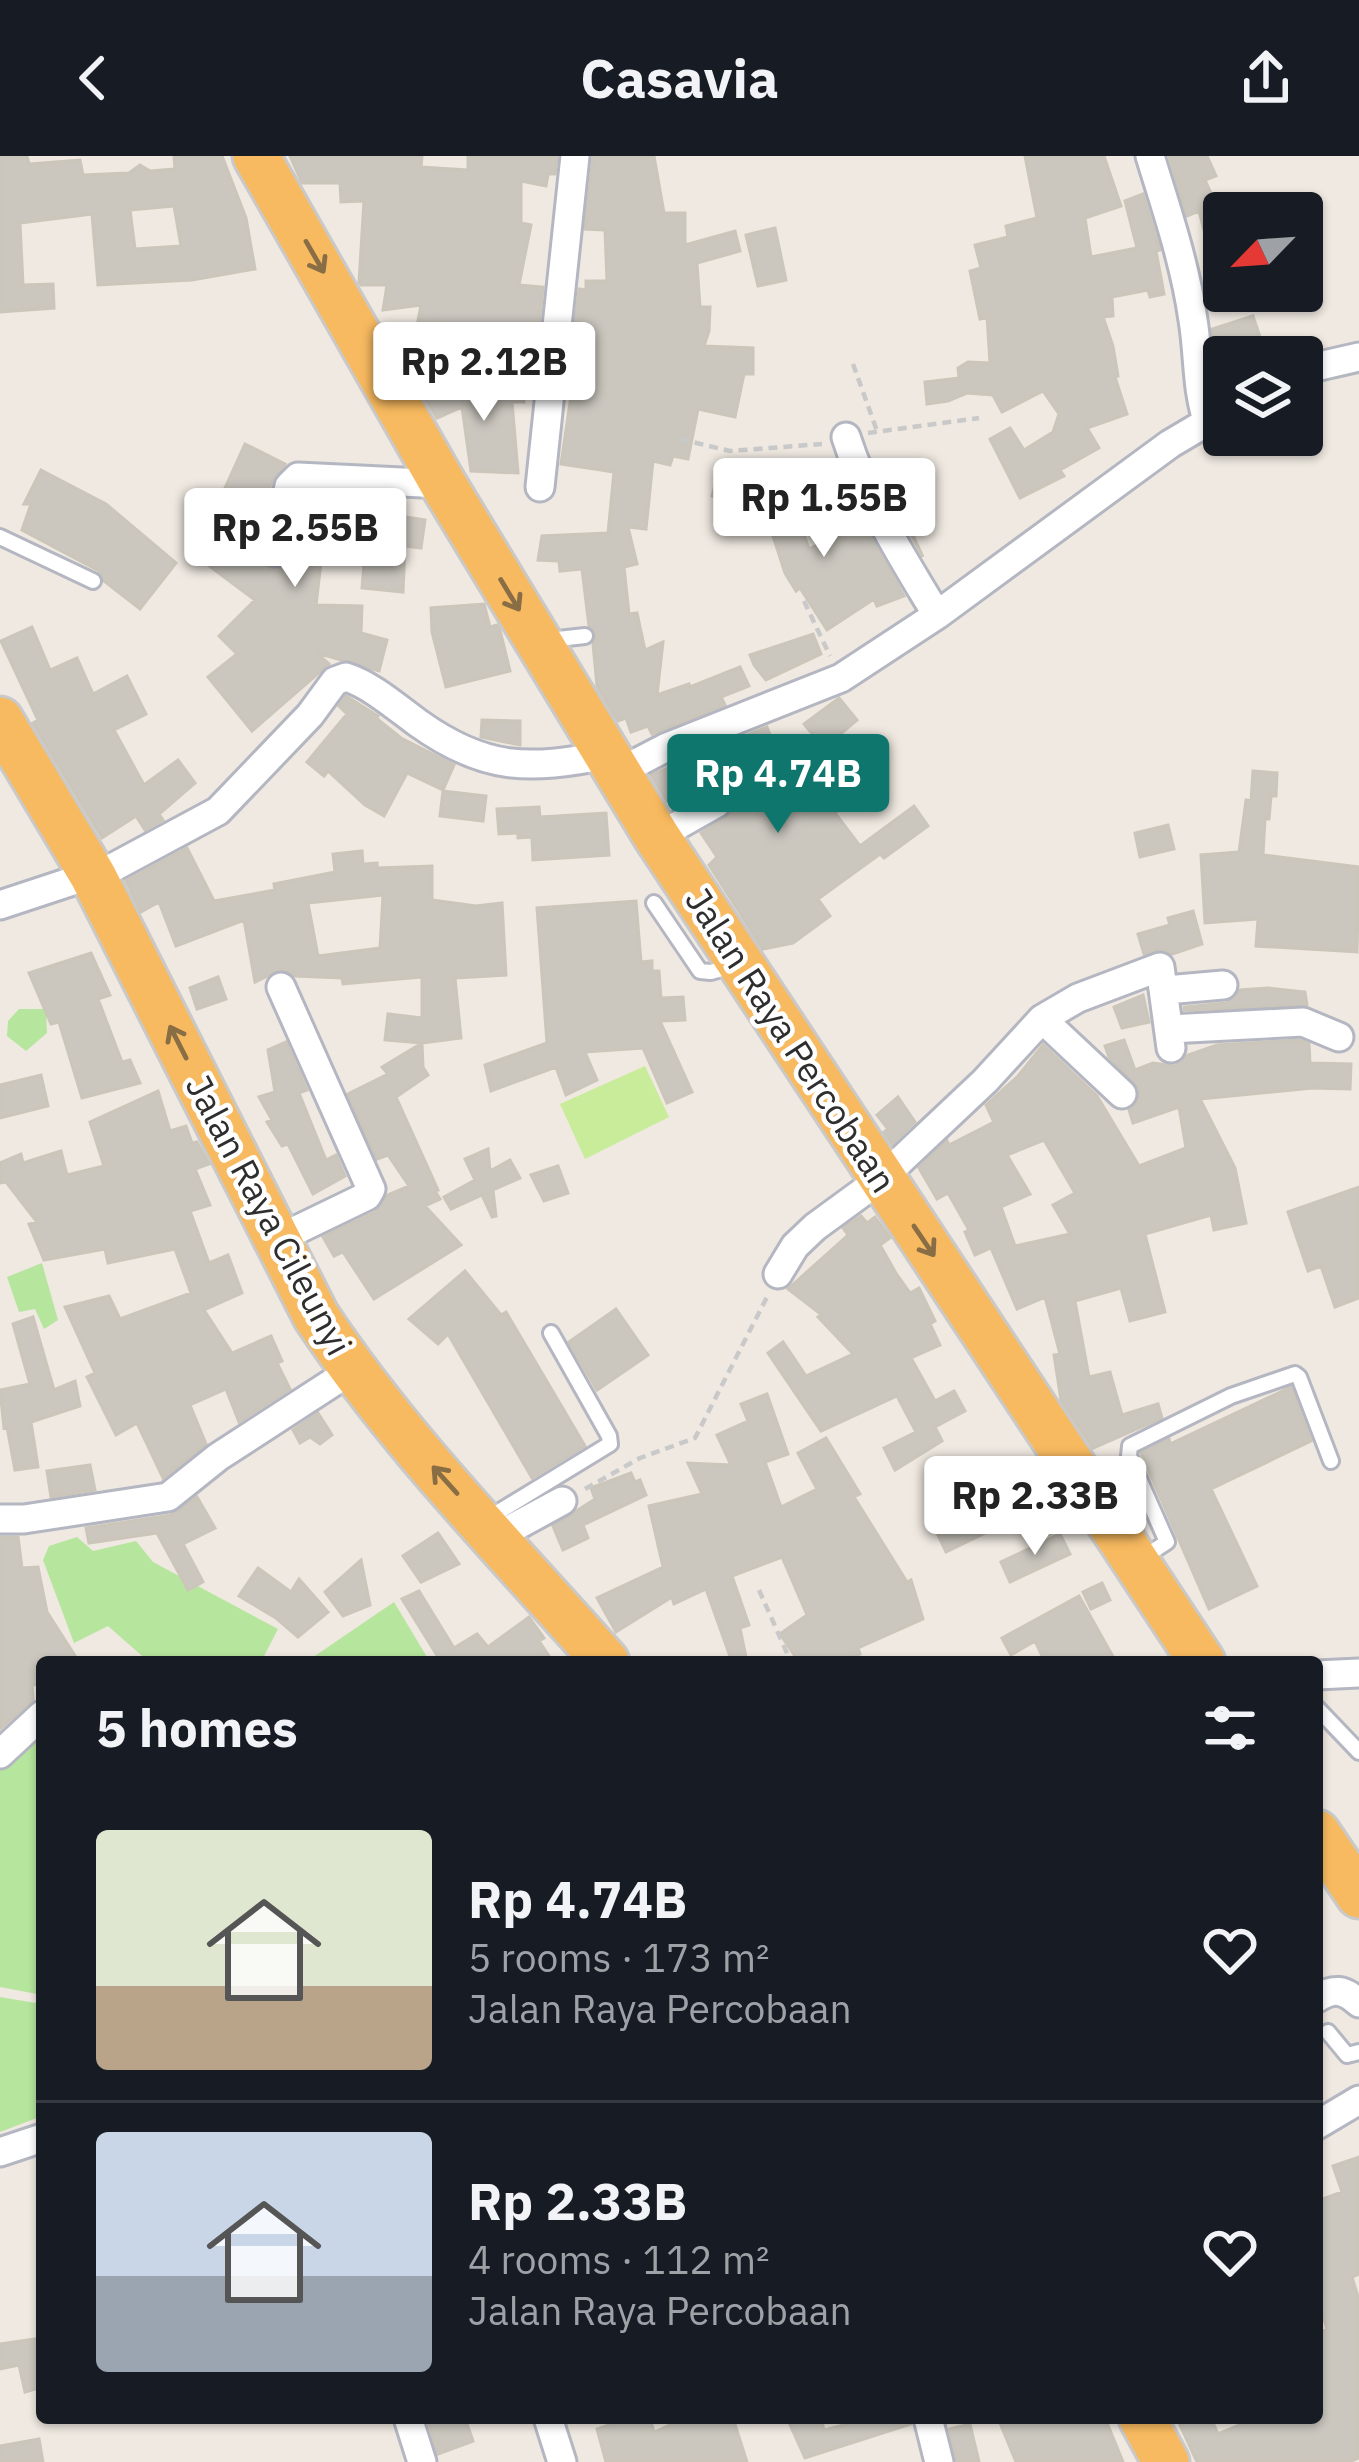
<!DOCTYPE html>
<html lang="en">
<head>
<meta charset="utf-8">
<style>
	body { margin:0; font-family:"IBM Plex Sans",sans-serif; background:#242831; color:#f1f3f6; height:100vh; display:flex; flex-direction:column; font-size:45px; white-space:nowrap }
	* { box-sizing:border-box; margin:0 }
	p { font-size:39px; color:#9ea1a6 }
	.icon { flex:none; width:66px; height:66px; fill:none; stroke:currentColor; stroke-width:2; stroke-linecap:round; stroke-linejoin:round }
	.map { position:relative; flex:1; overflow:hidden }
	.side { position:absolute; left:36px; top:1500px; width:1287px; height:768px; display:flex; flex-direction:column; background:#171b24; border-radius:12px; box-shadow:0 3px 9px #0004 }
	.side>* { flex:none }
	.needle { width:78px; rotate:245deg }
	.fabs { position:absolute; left:1203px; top:36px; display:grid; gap:24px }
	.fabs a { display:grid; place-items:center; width:120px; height:120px; border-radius:12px; background:#171b24; box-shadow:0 3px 9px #0004; font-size:60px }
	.price { position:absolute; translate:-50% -102px; padding:0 27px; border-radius:12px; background:#fff; color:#222; font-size:39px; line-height:78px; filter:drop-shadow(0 3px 6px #0008) }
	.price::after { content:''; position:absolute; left:50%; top:72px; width:36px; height:27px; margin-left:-18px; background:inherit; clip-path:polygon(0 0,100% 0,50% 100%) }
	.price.active { background:#0f766e; color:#fff }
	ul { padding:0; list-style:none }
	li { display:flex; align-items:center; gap:36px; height:300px; padding:0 60px }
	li+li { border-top:3px solid #363941 }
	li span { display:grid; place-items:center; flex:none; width:336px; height:240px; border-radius:12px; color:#555 }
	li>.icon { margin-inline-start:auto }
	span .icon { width:144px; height:144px; fill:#fffc; stroke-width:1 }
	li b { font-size:51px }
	h2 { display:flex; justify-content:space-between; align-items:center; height:144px; padding:0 60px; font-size:51px }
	header { display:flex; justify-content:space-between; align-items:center; height:156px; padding:0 60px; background:#171b24; font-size:54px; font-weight:700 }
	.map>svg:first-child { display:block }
</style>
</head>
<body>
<header><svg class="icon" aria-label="back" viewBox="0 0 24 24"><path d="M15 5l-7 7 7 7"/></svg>Casavia<svg class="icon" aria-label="share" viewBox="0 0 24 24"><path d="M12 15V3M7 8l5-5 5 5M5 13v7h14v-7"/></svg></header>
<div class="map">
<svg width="1359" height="2306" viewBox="0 0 1359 2306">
	<rect width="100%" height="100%" fill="#efe9e1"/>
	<path fill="#b6e59e" d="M 19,853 L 46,853 L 47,877 L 26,895 L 7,880 L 8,865 Z
		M 42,1107 L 58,1164 L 44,1173 L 35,1153 L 19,1156 L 7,1121 Z
		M 77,1381 L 93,1395 L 136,1385 L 153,1406 L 278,1473 L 261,1506 L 149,1506 L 108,1470 L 74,1487 L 43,1404 L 49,1390 Z
		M 394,1446 L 430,1506 L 306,1506 Z
		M 42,1565 L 42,1839 L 0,1831 L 0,1602 Z
		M 0,1841 L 36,1847 L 42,1875 L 42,1960 L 0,1976 Z"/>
	<path fill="#c9ec9a" d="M 645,910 L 669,961 L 585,1003 L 560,948 Z"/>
	<path fill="#cbc7bf" stroke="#cbc5ba" stroke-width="3" fill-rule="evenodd" d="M 0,0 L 27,0 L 29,8 L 80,4 L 83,19 L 129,17 L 140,9 L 150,15 L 175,13 L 174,0 L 222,0 L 246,62 L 255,113 L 192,124 L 98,129 L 92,58 L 20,67 L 23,129 L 53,128 L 54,152 L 0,156 ZM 174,50 L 181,90 L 135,93 L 130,54 Z
		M 290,0 L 422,0 L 421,11 L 468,14 L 468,0 L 557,0 L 555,18 L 548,18 L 546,30 L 521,25 L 521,67 L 531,69 L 519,129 L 543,131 L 536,197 L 515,196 L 517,180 L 479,182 L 479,176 L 437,165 L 432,193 L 413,190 L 421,149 L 383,154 L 387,129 L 361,129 L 359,126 L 364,45 L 341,46 L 340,27 L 302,27 Z
		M 593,0 L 654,0 L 664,57 L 685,57 L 685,89 L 735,75 L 740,95 L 697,107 L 700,151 L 710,151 L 709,175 L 704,190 L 753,192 L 753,218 L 744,218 L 735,261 L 698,253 L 688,303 L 673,300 L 670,309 L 653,305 L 646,373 L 628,371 L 637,408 L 624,411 L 629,458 L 637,457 L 645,494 L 663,486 L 657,539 L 689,528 L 690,531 L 740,511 L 749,530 L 721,541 L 725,549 L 652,578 L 648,570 L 631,576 L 626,562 L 618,565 L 597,530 L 593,488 L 596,478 L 589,470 L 582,413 L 560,415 L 559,405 L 538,404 L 542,380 L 608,377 L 614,316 L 561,308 L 576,206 L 571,205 L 579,133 L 586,134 L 586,125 L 607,125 L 605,74 L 585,73 Z
		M 1025,0 L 1104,0 L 1121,50 L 1085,62 L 1091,101 L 1137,92 L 1125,45 L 1143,38 L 1160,94 L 1156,95 L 1164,138 L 1150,141 L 1148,134 L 1112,141 L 1113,160 L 1103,161 L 1113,190 L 1118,220 L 1115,221 L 1127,258 L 1087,272 L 1099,292 L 1060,314 L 1064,320 L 1020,342 L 990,283 L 1010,272 L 1024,294 L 1053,276 L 1059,258 L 1043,235 L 1002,256 L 993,239 L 967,237 L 948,245 L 927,248 L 925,226 L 959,222 L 958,212 L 968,206 L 990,207 L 987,161 L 980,163 L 970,115 L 981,112 L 975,89 L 1008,81 L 1006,70 L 1037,62 Z
		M 1169,0 L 1207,0 L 1216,20 L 1205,24 L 1219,55 L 1224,54 L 1224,85 L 1208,89 L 1199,55 L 1187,60 Z
		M 775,72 L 786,124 L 758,130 L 746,79 Z
		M 1253,160 L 1263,190 L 1216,207 L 1212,173 Z
		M 451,230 L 523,233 L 524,246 L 512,246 L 518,317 L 471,315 L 462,251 L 437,262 L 425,242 Z
		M 245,288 L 285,308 L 272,325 L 259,366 L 263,367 L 258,400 L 270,413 L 289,407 L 299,371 L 327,375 L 327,360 L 356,360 L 356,343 L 387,344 L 387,358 L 425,364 L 421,392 L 405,390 L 403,436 L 362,432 L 365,397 L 322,398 L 316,449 L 362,450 L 361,477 L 387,484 L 379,515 L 317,497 L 329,508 L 252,575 L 208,521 L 237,498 L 219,480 L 255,444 L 192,397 L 223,343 L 221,341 Z
		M 41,314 L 106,348 L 176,407 L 140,453 L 104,425 L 99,415 L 22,374 L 31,348 L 24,348 Z
		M 886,319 L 908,360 L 905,362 L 923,401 L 881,322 Z
		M 715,329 L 794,343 L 790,362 L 797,359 L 809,393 L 862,366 L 904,440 L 877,450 L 874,443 L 827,474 L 800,432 L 796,435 L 785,417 L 773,380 L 775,368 L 784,365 L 712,340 Z
		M 484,448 L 490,471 L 497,469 L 500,474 L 510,515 L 446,531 L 432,476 L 431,452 Z
		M 32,471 L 50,514 L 77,502 L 93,538 L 127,520 L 146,558 L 114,574 L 144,629 L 178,604 L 195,627 L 159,658 L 163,664 L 145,674 L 136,660 L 102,682 L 33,567 L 38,564 L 1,485 Z
		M 813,478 L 821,498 L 766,524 L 754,509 L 750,499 Z
		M 346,540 L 378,560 L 376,562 L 401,582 L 454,609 L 443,634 L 407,617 L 384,660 L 365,649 L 328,615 L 324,620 L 307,606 L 347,558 L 339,550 Z
		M 839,542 L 857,564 L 824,592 L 804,568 Z
		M 482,564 L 520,565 L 520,589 L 481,581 Z
		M 767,571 L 772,584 L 769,585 L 786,621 L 814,607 L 846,648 L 835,657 L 860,690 L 914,650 L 928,670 L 884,702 L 880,698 L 818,743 L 830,760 L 793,787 L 763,793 L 709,709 L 717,701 L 701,677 L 732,657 L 732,637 L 716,629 L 680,647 L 676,640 L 667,645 L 651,619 Z
		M 1253,615 L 1277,617 L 1276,640 L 1271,640 L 1269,663 L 1265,663 L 1263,699 L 1359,711 L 1357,796 L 1256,790 L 1258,763 L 1205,767 L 1201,699 L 1239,696 L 1246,644 L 1251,645 Z
		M 443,635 L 486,640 L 483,665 L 440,660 Z
		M 539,651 L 540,661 L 606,657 L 609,699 L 533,704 L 532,681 L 518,682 L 518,677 L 499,678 L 497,653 Z
		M 1168,669 L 1174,693 L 1140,701 L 1135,677 Z
		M 187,692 L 214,745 L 275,734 L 274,728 L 335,716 L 333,698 L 362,695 L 363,708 L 377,707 L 377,712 L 432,710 L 432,744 L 476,750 L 502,747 L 506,819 L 455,822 L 461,882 L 422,887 L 423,911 L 428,919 L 396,941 L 438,1034 L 435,1035 L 440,1043 L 425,1050 L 461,1089 L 374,1143 L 343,1096 L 334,1100 L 323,1081 L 375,1056 L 388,1039 L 409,1030 L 388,999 L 377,1003 L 348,938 L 388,918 L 382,911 L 422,887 L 385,884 L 388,858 L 422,862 L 422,821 L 343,828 L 342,822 L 295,820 L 282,813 L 255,826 L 244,764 L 176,790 L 159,746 L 141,756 L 126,725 ZM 383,739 L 380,792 L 318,800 L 308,747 Z
		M 636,745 L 641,806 L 652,805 L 652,815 L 659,815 L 661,842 L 683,841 L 685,864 L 660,865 L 692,936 L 667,947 L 643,892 L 585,896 L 597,924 L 566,939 L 556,911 L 491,935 L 485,909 L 547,887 L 537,752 Z
		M 1193,755 L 1202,788 L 1172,798 L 1163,793 L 1144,798 L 1138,778 L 1170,769 L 1168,762 Z
		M 91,797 L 110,839 L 98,843 L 122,906 L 130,904 L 140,927 L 82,942 L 59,866 L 51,868 L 29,817 Z
		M 218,821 L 226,843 L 197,853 L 190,832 Z
		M 1268,832 L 1305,836 L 1307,849 L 1184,854 L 1184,851 L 1226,847 L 1240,834 Z
		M 1143,839 L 1149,866 L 1122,872 L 1114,851 Z
		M 1124,884 L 1135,914 L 1153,907 L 1175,910 L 1188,899 L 1217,889 L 1300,884 L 1309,888 L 1310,907 L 1351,908 L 1350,933 L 1312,932 L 1200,943 L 1235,1012 L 1246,1067 L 1214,1074 L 1211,1059 L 1145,1078 L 1165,1156 L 1130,1165 L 1121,1132 L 1075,1145 L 1089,1221 L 1110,1216 L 1122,1259 L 1158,1248 L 1162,1262 L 1093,1292 L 1061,1244 L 1054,1199 L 1060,1198 L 1045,1141 L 1017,1153 L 991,1092 L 975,1099 L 965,1076 L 969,1074 L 948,1037 L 937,1043 L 919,1012 L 947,985 L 949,989 L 994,966 L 986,949 L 1018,920 L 1043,889 L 1097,940 L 1139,1010 L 1186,992 L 1179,951 L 1133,967 L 1129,954 L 1139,943 L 1139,932 L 1109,901 L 1105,890 ZM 1044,984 L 1075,1037 L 1053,1049 L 1070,1078 L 1015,1090 L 1001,1051 L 1030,1038 L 1007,999 Z
		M 286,886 L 307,934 L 299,937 L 326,1004 L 336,999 L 345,1020 L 313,1038 L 288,988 L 282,990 L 267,966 L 272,964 L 259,941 L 275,936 L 268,894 Z
		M 41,919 L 48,950 L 0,962 L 0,929 Z
		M 158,935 L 170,975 L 186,970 L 192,987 L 197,986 L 209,1008 L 195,1013 L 210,1049 L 190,1055 L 209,1107 L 228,1099 L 242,1137 L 204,1154 L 232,1197 L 271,1180 L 282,1205 L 277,1207 L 290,1233 L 239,1266 L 226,1233 L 190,1249 L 206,1288 L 163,1322 L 137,1267 L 116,1279 L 87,1221 L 95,1217 L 65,1151 L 109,1140 L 120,1163 L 191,1137 L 175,1093 L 108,1107 L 105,1093 L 44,1104 L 29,1068 L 37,1066 L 6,1026 L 0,1027 L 0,1007 L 21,998 L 23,1007 L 61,995 L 67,1019 L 104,1010 L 90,966 Z
		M 898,941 L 915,966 L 892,988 L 884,976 L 888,973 L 877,959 Z
		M 488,993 L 490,1015 L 510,1004 L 520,1022 L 493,1034 L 496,1060 L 492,1061 L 482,1039 L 451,1053 L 444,1041 L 475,1024 L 465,1003 Z
		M 558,1010 L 568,1037 L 544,1045 L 531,1019 Z
		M 1359,1031 L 1359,1142 L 1335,1151 L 1321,1110 L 1308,1115 L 1288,1056 Z
		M 861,1060 L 867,1067 L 875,1061 L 890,1082 L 880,1089 L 897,1119 L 910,1137 L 919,1132 L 935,1165 L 930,1168 L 940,1189 L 911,1202 L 935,1245 L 954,1235 L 965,1255 L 935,1271 L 942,1285 L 895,1314 L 884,1292 L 916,1276 L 897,1240 L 821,1275 L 768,1197 L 783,1186 L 806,1220 L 853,1198 L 818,1161 L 822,1159 L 788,1133 L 848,1079 L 843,1072 Z
		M 465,1115 L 501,1159 L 506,1156 L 585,1290 L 532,1322 L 448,1178 L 438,1188 L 409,1163 Z
		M 616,1153 L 648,1199 L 597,1234 L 569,1186 Z
		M 33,1161 L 54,1234 L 75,1225 L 80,1250 L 31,1266 L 38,1311 L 15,1314 L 7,1271 L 4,1272 L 0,1234 L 30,1228 L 13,1168 Z
		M 1291,1231 L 1311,1285 L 1211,1333 L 1257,1430 L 1209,1453 L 1141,1297 L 1169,1283 L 1170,1288 Z
		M 767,1238 L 788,1298 L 765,1306 L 781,1351 L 817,1333 L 798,1297 L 826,1282 L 860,1338 L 854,1341 L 907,1426 L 911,1424 L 923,1463 L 858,1492 L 860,1498 L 838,1506 L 799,1506 L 780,1478 L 807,1459 L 782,1401 L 732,1420 L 749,1469 L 740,1472 L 747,1506 L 732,1506 L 706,1433 L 674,1448 L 672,1441 L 616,1476 L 597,1442 L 663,1411 L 649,1350 L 702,1338 L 688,1307 L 731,1309 L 717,1279 L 748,1265 L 741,1248 Z
		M 318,1257 L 332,1279 L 320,1288 L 310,1281 L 300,1287 L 293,1274 Z
		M 90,1309 L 95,1334 L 51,1341 L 47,1315 Z
		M 631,1317 L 635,1326 L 640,1324 L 646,1339 L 583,1369 L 588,1382 L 563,1394 L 553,1370 L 595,1343 L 591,1332 Z
		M 197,1341 L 215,1372 L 183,1388 L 203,1426 L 188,1434 L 157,1377 L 89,1387 L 86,1372 L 171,1359 Z
		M 978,1357 L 987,1376 L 946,1396 L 937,1377 Z
		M 438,1377 L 459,1408 L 421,1426 L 403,1400 Z
		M 1060,1378 L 1070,1398 L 1010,1426 L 1001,1406 Z
		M 0,1381 L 18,1381 L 22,1412 L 38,1411 L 47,1456 L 79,1506 L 42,1506 L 42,1528 L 32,1529 L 33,1544 L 0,1573 Z
		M 361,1404 L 370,1449 L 343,1460 L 325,1436 Z
		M 258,1412 L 291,1436 L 299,1423 L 328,1456 L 298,1481 L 276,1462 L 239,1440 Z
		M 1102,1427 L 1110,1444 L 1091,1453 L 1083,1436 Z
		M 419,1435 L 454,1492 L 477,1478 L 488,1491 L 529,1461 L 544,1482 L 539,1485 L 553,1506 L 430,1506 L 438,1501 L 402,1443 Z
		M 1079,1440 L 1116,1506 L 1045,1506 L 1035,1485 L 1011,1499 L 1002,1482 Z
		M 1359,2001 L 1359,2118 L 1352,2121 L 1359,2144 L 1359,2302 L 1349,2306 L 1197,2306 L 1180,2269 L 1195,2262 L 1211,2262 L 1218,2278 L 1256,2262 L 1317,2262 L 1317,2177 L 1327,2173 L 1317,2140 L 1317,2045 L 1342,2036 L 1333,2010 Z
		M 42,2182 L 42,2231 L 25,2236 L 19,2209 L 0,2213 L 0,2188 Z
		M 427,2262 L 465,2262 L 473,2285 L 438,2298 Z
		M 630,2262 L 650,2262 L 654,2276 L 686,2262 L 733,2262 L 747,2306 L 606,2306 L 597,2273 Z
		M 787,2262 L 821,2262 L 824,2274 L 872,2262 L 910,2262 L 911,2268 L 805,2302 Z
		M 998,2262 L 1105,2262 L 1123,2306 L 1016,2306 Z
		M 970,2268 L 979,2306 L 957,2306 L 949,2273 Z
		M 39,2283 L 43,2306 L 0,2306 L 0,2290 Z"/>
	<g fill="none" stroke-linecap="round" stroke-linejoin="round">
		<g stroke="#b4b7c1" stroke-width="20">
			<path id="service" d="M 0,381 L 93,425
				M 549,484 L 585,480
				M 654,747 L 700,815 L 711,816 L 732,810
				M 487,1363 L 610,1288 L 609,1280 L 551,1177
				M 1141,1403 L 1167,1386 L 1129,1300 L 1130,1290 L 1231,1240 L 1295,1218 L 1299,1221 L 1331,1305
				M 1317,1552 L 1359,1596
				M 1328,1876 L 1347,1899 L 1359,1896"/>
		</g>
		<g stroke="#b4b7c1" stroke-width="33">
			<path id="minor" d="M 1150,0 C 1167,55 1185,108 1193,164 C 1199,200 1196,232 1208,267
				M 378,209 L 553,216
				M 1302,214 L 1359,201
				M 540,331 L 575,0
				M 275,396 L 289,330 L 298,321 L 443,328
				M 937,459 L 1170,288 L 1224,256
				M 617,617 L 667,591 L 841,522 L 937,459 C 902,401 867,346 846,281
				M 657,681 L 717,647
				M 0,749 L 112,712 L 218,655 L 310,559 L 335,525 L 346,521 C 371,529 396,551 418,567 C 485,615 529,614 606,599
				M 1166,834 L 1223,829
				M 1042,863 L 1122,938
				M 1170,873 L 1303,866 L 1339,881
				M 278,1083 L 367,1040 L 371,1033 L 281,831
				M 778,1118 L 795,1090 L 815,1071 L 882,1022 L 985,925 L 1042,863 L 1078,842 L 1160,811 L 1171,892
				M 0,1363 L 24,1363 L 168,1341 L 218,1301 L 352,1214
				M 496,1381 L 562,1345
				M 1317,1519 L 1359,1517
				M 0,1598 L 42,1559
				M 1317,1842 C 1334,1832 1344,1833 1359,1847
				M 1317,1969 L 1359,1944
				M 0,1996 L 42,1982
				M 408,2262 L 422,2306
				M 548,2262 L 562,2306
				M 928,2262 L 939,2306"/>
		</g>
		<g stroke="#c9c9c9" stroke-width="51">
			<path id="trunk" d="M 256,0 L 443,328 L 657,681 L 1202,1506
				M 0,564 L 93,720 L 316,1160 C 399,1285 507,1394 606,1506
				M 1317,1677 L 1359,1739
				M 1142,2262 L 1166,2306"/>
		</g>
		<path stroke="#c9c9c9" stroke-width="4.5" stroke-dasharray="9 6" stroke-linecap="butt" d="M 853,208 L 877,275
			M 868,277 L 979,262
			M 680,283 L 730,295 L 822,288
			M 804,445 L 830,500
			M 585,1333 L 640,1302 L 695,1282 L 768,1139
			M 759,1434 L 791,1506"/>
		<use href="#service" stroke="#fff" stroke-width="14"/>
		<use href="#minor" stroke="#fff" stroke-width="27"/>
		<use href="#trunk" stroke="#f8ba60" stroke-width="45"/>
	</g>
	<defs><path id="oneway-shaft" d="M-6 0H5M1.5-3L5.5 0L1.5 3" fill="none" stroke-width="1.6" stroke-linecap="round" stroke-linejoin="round" transform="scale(3)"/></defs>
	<g stroke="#896d44">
		<use href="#oneway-shaft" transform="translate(315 101) rotate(60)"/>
		<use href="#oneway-shaft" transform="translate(510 439) rotate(59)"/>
		<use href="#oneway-shaft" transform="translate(178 886) rotate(-117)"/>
		<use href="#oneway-shaft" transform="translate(924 1085) rotate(56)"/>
		<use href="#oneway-shaft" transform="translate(445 1324) rotate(-132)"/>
	</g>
	<g text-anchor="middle" stroke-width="9" stroke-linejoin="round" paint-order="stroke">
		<g font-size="36" fill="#2e2e2e" stroke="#fff">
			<text transform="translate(791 884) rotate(57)" y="13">Jalan Raya Percobaan</text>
			<text transform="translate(269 1059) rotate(62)" y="13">Jalan Raya Cileunyi</text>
		</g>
	</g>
</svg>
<div class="fabs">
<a><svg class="needle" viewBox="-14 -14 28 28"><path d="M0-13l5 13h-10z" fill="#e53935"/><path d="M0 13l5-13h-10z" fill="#9ea1a6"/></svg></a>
<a><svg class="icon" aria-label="layers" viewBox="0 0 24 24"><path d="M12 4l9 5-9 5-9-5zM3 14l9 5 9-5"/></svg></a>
</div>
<b class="price" style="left:484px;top:268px">Rp 2.12B</b>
<b class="price" style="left:824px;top:404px">Rp 1.55B</b>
<b class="price" style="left:295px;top:434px">Rp 2.55B</b>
<b class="price active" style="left:778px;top:680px">Rp 4.74B</b>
<b class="price" style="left:1035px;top:1402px">Rp 2.33B</b>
<section class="side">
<h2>5 homes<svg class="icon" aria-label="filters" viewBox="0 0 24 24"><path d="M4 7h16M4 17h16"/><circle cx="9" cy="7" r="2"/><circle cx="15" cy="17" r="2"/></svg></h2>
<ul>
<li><span style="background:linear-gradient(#dfe7d0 65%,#b9a48a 0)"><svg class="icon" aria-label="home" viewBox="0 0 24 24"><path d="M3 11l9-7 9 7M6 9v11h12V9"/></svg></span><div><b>Rp 4.74B</b><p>5 rooms · 173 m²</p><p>Jalan Raya Percobaan</p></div><svg class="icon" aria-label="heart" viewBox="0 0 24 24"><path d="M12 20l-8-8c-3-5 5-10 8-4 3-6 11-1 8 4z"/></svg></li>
<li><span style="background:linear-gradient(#c9d6e8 60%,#9aa5b1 0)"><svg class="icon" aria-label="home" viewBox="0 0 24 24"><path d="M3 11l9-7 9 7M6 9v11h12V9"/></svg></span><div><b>Rp 2.33B</b><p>4 rooms · 112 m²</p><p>Jalan Raya Percobaan</p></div><svg class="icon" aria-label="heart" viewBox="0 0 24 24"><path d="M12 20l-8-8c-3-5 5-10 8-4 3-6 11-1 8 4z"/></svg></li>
</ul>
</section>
</div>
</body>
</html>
